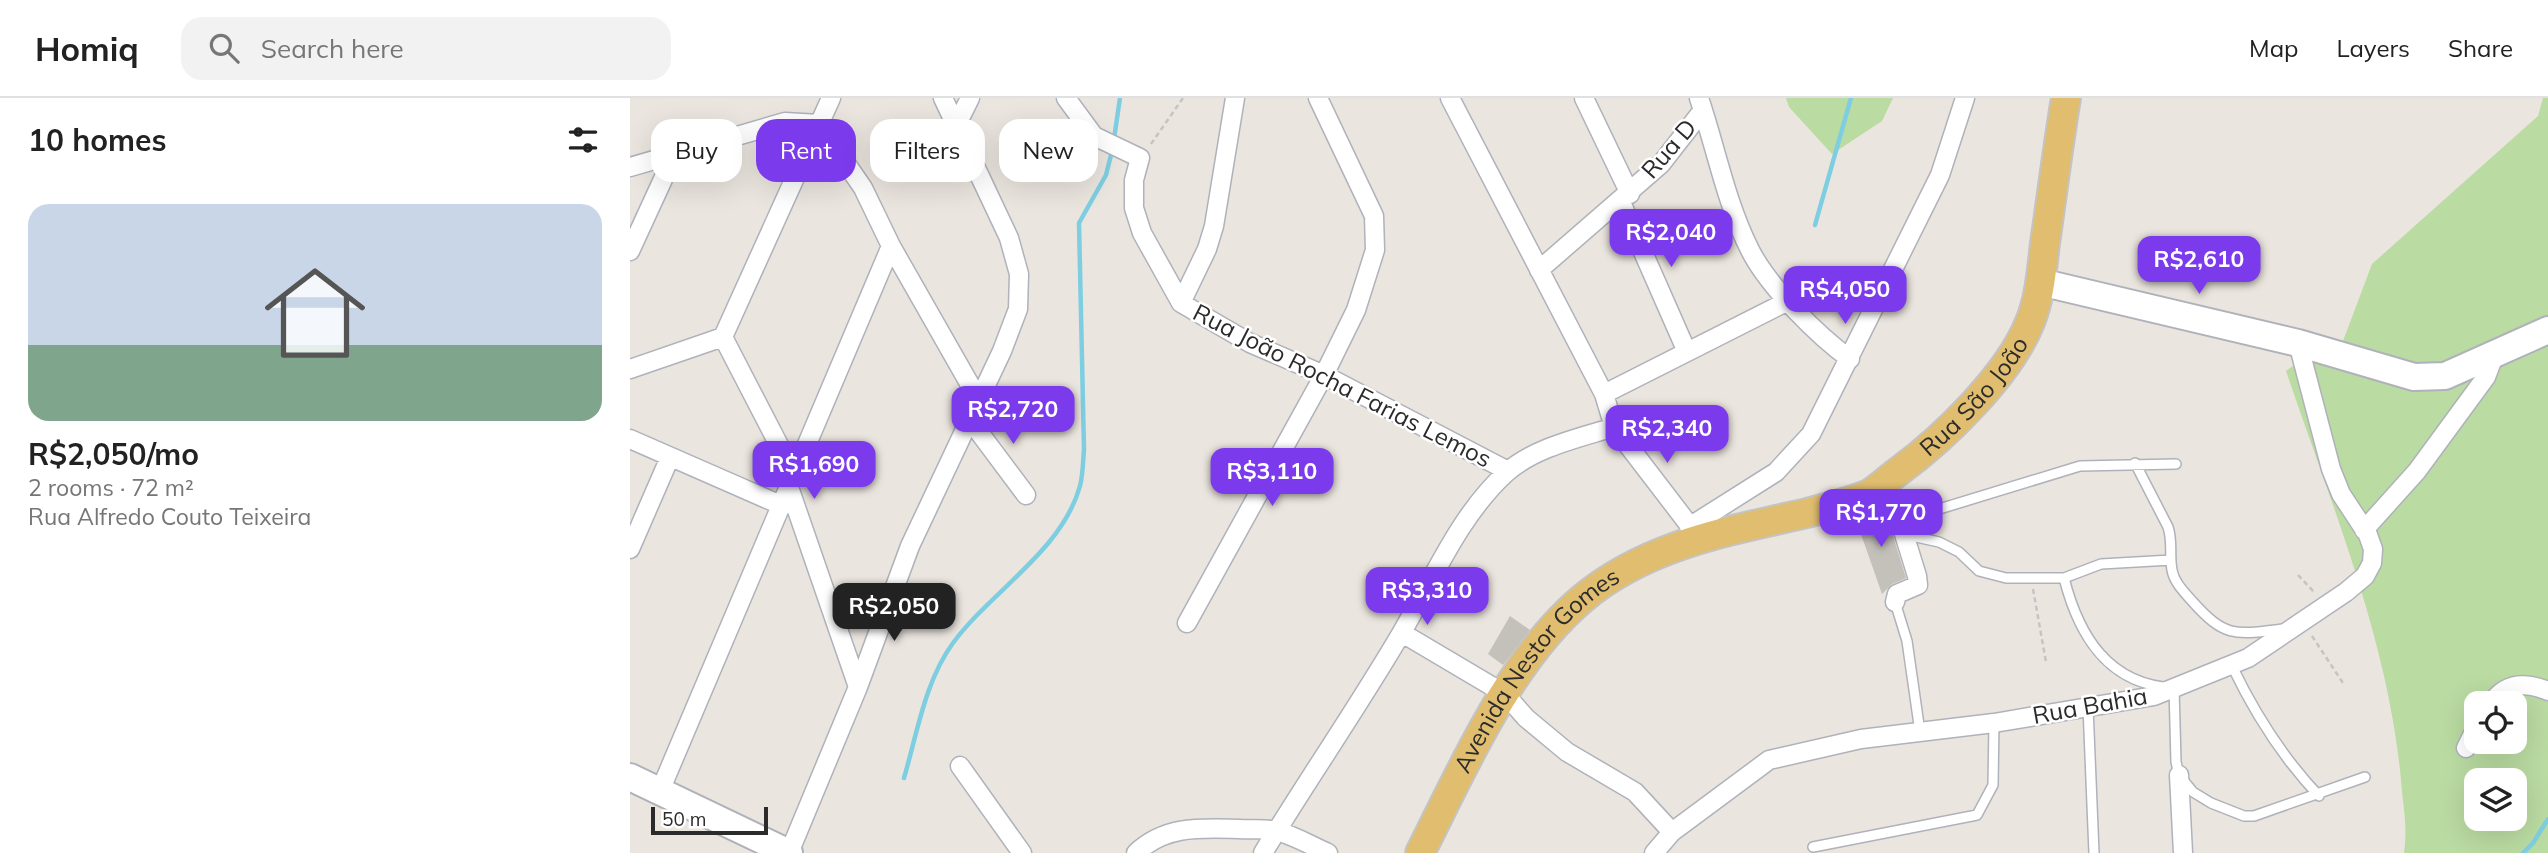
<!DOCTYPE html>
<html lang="en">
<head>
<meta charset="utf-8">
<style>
	body { margin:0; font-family:Mulish,sans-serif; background:#f2f2f2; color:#222; height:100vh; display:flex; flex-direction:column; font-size:26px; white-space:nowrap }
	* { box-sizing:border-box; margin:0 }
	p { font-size:23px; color:#767676 }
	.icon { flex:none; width:38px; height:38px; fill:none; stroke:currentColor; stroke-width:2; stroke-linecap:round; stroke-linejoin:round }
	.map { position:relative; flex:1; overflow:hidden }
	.panel { display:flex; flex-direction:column; background:#fff; width:630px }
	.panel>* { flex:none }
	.hud { position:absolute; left:21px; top:21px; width:665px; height:63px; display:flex; gap:14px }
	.buttons { position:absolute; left:1834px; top:593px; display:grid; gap:14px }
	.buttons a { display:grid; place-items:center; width:63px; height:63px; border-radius:14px; background:#fff; box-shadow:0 7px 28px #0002; font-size:35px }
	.scale { position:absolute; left:21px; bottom:18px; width:117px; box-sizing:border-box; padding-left:7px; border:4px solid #2b2b2b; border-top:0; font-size:19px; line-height:24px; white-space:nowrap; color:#2b2b2b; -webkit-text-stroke:5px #fff; paint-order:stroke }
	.price { position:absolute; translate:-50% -60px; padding:0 16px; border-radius:14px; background:#7c3aed; color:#fff; font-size:23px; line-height:46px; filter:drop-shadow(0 2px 4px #0008) }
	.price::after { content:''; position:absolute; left:50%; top:42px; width:21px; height:16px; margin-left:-10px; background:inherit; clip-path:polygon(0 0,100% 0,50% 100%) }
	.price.current { background:#222; color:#fff }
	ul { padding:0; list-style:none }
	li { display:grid; align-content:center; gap:14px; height:371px; padding:0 28px }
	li+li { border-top:2px solid #e0e0e0 }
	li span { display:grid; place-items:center; height:217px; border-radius:21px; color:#555 }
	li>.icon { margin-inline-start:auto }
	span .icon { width:126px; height:126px; fill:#fffc; stroke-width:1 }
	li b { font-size:30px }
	h2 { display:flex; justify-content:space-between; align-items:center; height:84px; padding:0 28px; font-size:30px }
	.pill { padding:0 24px; border-radius:21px; background:#fff; box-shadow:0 7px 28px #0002; font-size:24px; line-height:63px }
	.pill.current { background:#7c3aed; color:#fff }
	header { display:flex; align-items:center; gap:42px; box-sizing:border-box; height:98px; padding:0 35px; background:#fff; border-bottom:2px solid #e0e0e0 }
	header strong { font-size:33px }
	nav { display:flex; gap:38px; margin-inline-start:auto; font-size:24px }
	.search { width:490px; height:63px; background:#f2f2f2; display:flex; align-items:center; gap:18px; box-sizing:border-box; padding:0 24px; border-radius:21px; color:#767676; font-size:26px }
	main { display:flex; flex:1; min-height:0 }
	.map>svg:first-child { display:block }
</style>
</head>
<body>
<header>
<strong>Homiq</strong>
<div class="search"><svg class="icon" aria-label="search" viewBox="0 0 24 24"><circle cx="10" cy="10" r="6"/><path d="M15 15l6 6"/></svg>Search here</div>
<nav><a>Map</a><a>Layers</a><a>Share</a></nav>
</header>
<main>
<section class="panel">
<h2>10 homes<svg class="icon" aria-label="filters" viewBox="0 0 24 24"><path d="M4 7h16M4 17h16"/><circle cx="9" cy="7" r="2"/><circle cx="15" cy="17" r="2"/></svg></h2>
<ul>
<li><span style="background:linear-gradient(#c9d6e8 65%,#7fa58c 0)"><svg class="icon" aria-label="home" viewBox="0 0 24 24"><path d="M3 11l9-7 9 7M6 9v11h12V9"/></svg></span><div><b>R$2,050/mo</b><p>2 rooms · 72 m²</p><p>Rua Alfredo Couto Teixeira</p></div></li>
</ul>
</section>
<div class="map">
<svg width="1918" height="755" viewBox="0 0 1918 755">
	<rect width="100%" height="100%" fill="#ebe5df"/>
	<path fill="#badba2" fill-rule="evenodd" d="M 1156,0 L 1263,0 L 1252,23 L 1202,56 L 1159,9 Z
		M 1913,0 L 1918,0 L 1918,755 L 1774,755 C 1778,725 1773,711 1771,682 C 1758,541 1701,406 1656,273 L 1683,253 L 1707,259 L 1742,166 L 1908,18 ZM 1846,606 L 1885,606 L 1885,644 L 1846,644 ZM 1846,682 L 1885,682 L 1885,721 L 1846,721 Z"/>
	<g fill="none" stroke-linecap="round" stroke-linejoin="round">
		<path stroke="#7ecee1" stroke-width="4.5" d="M 484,41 L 490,0
			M 1185,127 L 1221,0
			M 274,680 C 287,636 295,583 323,545 C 361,493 432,453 450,388 C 453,377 453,363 454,351 L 449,125 L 476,77 L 482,53
			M 1893,755 L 1903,745 L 1918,721"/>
	</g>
	<path fill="#c4c0ba" d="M 1247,412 L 1260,428 L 1276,480 L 1262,486 L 1252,496 L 1225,419 Z
		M 880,518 L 900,532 L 873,567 L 858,556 Z"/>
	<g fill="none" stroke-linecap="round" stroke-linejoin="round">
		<g stroke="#afb2ba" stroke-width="12">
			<path id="lane" d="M 1505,365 L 1538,429 C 1543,444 1539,457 1542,472 C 1544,484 1554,494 1562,503 C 1595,540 1605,537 1653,531
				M 1270,423 L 1450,368 L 1546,366
				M 1277,437 L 1309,444 L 1329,454 L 1349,473 L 1376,480 L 1434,480 L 1471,466 L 1541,462
				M 1434,480 C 1449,539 1479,587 1544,590 L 1546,664 L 1549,677 L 1563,694 L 1581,705 L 1614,718 L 1624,718 L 1735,679
				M 1265,504 L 1277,543 L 1290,634
				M 1602,568 C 1625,616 1652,659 1689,698
				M 1458,609 L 1464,755
				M 1183,749 L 1347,717 L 1363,687 L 1364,625"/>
		</g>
		<g stroke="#afb2ba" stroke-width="21">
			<path id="street" d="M 436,0 L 464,38 L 510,60 L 504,82 L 504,110 L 512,135 L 551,205 L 620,245 L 694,277 L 878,373
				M 820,0 L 974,296 L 984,329 L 1066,436
				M 954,0 L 1000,96
				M 1069,0 C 1086,50 1096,105 1120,152 C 1138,188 1188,238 1220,261
				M 327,26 L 340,0
				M 0,69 L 155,24 L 189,26 L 233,90 L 261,148 L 347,299
				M 991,104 L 1057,254
				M 0,153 L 46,53
				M 909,172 L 1031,66 L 1073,12
				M 551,205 L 577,151 L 584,128 L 605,0
				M 93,239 L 153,355 L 160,392 L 228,589
				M 93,239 L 201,0
				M 0,271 L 93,239
				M 974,296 L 1158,203
				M 340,322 L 396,397
				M 0,341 L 153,408
				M 1245,392 L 1270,423 L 1287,478 L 1288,487 L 1267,496 L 1265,504
				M 1059,429 L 1146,374 L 1181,336 L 1310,77 L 1335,0
				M 1734,432 L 1787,373 L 1856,279 L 1864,258
				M 0,451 L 40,359
				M 557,525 L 694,277 L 726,212 L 745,152 L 744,118 L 688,0
				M 772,535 L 875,596 L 896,620 L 937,654 L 1005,694 L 1042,734
				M 1861,606 C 1875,584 1896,584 1918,593
				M 1836,650 L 1846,630
				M 330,668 L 392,755
				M 1549,677 L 1553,755
				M 30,693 L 261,148
				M 159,755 L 228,589 L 280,448 L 372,253 L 388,211 L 389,176 L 379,140 L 313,0
				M 506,755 C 536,727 571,730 609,731 C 621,732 636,730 647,733 C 665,738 682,748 698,755
				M 633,755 C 678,681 728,609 772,534 C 803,481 830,416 877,374 C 906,349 949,340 984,329
				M 1024,755 L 1042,734 L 1139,662 L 1231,641 L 1364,625 L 1524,598 L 1618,560 L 1716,494 L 1735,478 L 1742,465 L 1743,451 L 1738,437 L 1711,396 L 1701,371 L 1668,245"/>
		</g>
		<g stroke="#afb2ba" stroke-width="30">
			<path id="secondary" d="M 1410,184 L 1668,245 L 1784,279 L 1815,278 L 1918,232
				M 0,679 L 159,755"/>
		</g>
		<g stroke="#c4c4c4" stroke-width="32">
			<g id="primary">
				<path id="s1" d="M 790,755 C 833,670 879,563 952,501 C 1016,447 1098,433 1177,415 C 1192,411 1226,402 1239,396 C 1250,390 1259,380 1269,373 C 1314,340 1379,277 1400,224 C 1410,200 1412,171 1415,145 C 1422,97 1428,48 1436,0"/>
			</g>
		</g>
		<path stroke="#c4c4c4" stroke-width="2.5" stroke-dasharray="5 3.5" stroke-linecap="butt" d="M 521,46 L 553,0
			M 1668,477 L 1684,494
			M 1403,491 L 1416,564
			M 1682,538 L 1713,585"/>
		<use href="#lane" stroke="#fff" stroke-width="9"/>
		<use href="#street" stroke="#fff" stroke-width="18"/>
		<use href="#secondary" stroke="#fff" stroke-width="26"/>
		<use href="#primary" stroke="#e0bd6f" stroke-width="28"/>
	</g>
	<g text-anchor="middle" stroke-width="5" stroke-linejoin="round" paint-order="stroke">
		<g font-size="24" fill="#2b2b2b" stroke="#fff">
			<text transform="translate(1039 51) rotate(-49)" y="8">Rua D</text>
			<text transform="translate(712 288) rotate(27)" y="8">Rua João Rocha Farias Lemos</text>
			<text dy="8" stroke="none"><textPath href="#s1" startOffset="756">Rua São João</textPath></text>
			<text dy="8" stroke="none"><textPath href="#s1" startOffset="219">Avenida Nestor Gomes</textPath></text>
			<text transform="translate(1460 608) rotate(-10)" y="8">Rua Bahia</text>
		</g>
	</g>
</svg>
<div class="buttons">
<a><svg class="icon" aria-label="locate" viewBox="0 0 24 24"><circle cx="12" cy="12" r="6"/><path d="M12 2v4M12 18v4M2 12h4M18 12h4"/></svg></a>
<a><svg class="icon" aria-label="layers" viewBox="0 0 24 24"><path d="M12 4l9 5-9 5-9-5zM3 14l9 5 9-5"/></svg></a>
</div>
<div class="scale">50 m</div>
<b class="price" style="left:1041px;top:171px">R$2,040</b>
<b class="price" style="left:1569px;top:198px">R$2,610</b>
<b class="price" style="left:1215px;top:228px">R$4,050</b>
<b class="price" style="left:383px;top:348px">R$2,720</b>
<b class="price" style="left:1037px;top:367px">R$2,340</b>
<b class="price" style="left:184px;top:403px">R$1,690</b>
<b class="price" style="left:642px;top:410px">R$3,110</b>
<b class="price" style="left:1251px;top:451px">R$1,770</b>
<b class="price" style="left:797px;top:529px">R$3,310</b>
<b class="price current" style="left:264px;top:545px">R$2,050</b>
<div class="hud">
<a class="pill">Buy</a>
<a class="pill current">Rent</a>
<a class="pill">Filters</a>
<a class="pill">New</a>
</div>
</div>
</main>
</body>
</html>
